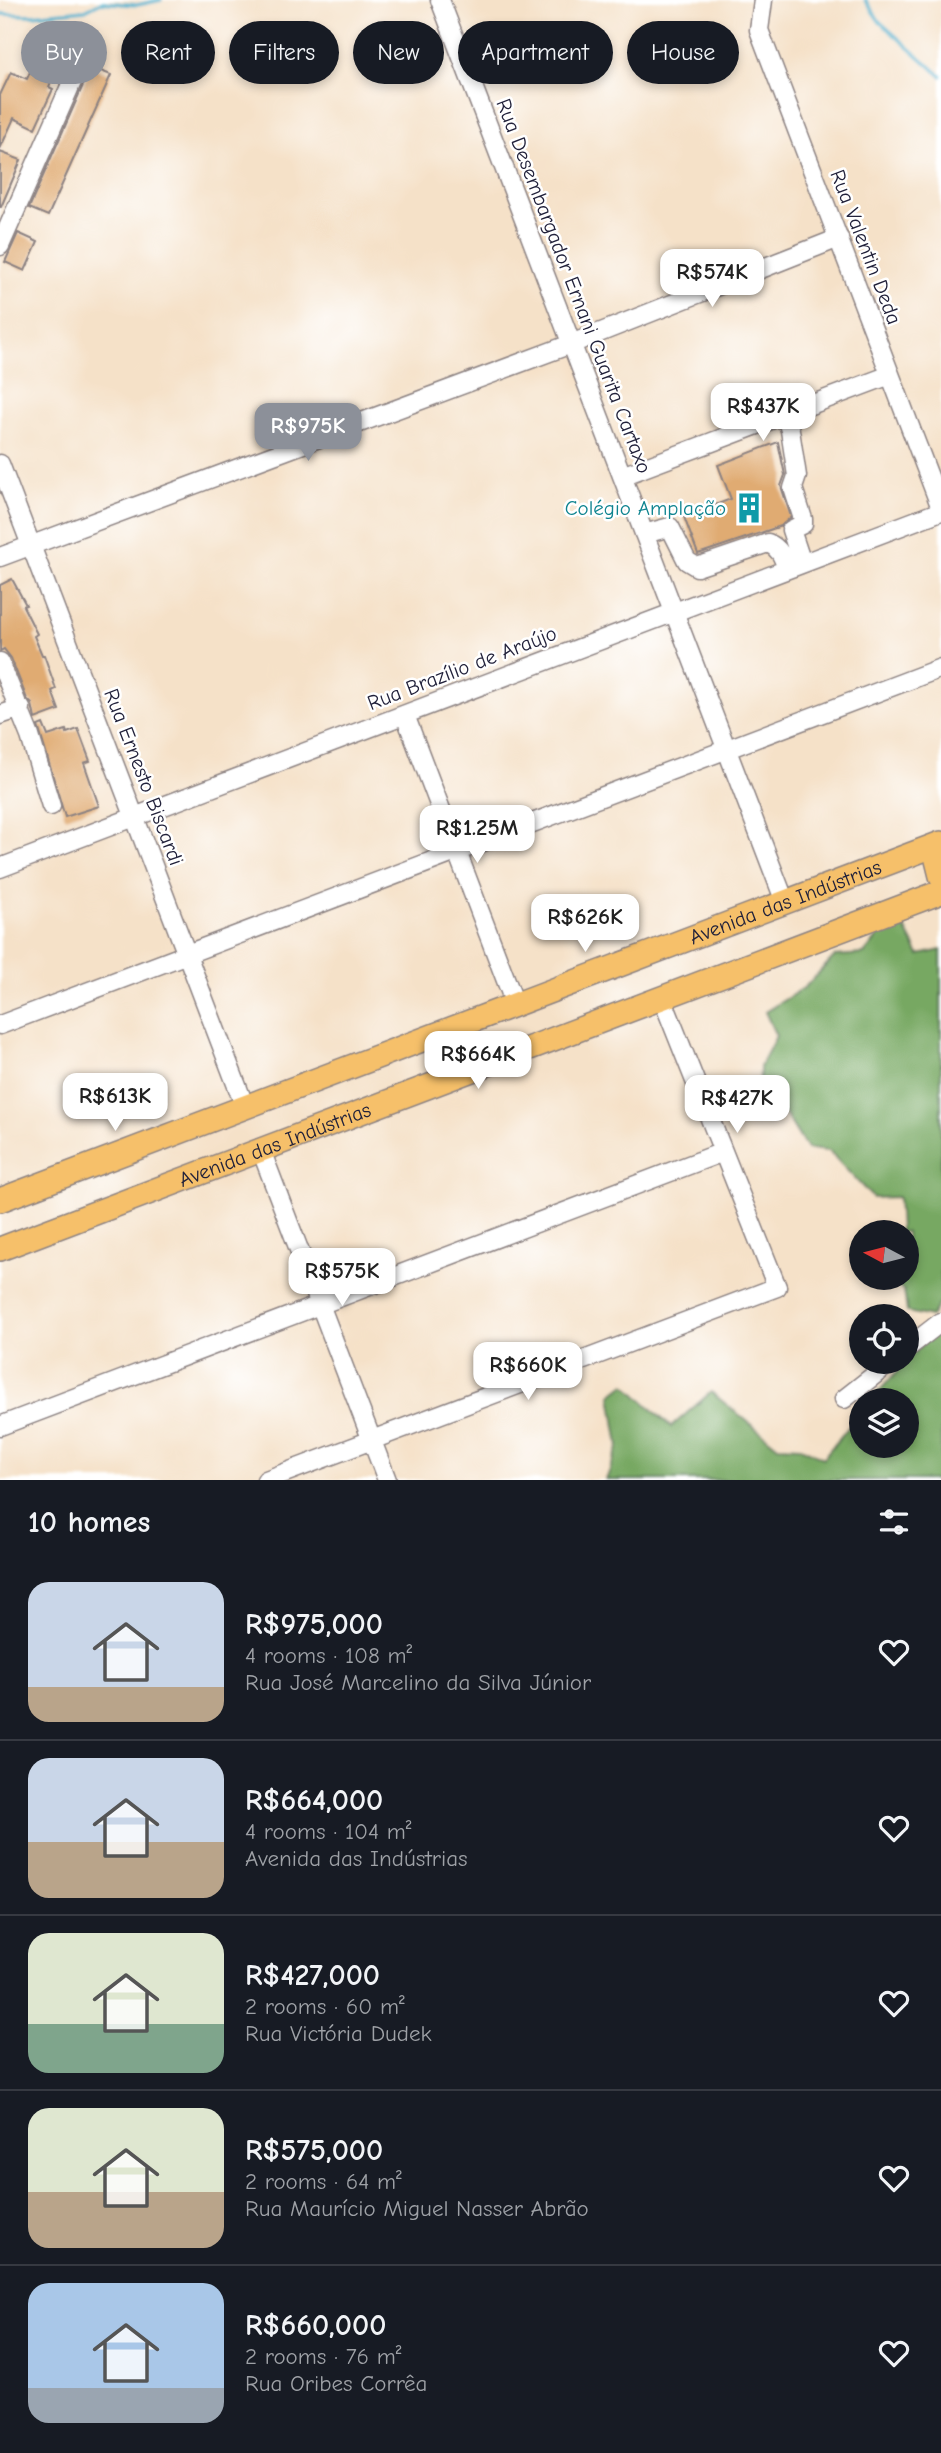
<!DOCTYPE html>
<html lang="en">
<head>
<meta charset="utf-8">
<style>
	body { margin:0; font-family:"Comic Neue",sans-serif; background:#242831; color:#f1f3f6; height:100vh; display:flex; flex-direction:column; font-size:26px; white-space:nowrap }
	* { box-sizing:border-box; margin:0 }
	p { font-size:23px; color:#9ea1a6 }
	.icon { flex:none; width:38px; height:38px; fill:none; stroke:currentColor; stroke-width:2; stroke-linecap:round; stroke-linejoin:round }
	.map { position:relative; height:1480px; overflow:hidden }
	.details { display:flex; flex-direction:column; background:#171b24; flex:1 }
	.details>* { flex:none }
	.hud { position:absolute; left:21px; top:21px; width:900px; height:63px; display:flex; gap:14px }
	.needle { width:46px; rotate:277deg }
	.tools { position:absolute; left:849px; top:1220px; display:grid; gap:14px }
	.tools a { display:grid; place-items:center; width:70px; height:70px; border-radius:50%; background:#171b24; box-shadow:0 4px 10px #0003; font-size:35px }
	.price { position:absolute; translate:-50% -60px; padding:0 16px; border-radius:14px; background:#fff; color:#222; font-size:23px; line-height:46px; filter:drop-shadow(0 2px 4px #0008) }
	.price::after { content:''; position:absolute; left:50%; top:42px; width:21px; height:16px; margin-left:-10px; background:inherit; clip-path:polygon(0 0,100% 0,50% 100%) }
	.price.current { background:#8c9099; color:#fff }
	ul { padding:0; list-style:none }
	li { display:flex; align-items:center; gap:21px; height:175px; padding:0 28px }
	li+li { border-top:2px solid #363941 }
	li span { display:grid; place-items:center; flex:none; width:196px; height:140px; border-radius:21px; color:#555 }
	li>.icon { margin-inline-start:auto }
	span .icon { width:84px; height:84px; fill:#fffc; stroke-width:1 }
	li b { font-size:30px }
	h2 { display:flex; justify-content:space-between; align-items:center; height:84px; padding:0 28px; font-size:30px }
	.pill { padding:0 24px; border-radius:32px; background:#171b24; box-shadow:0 4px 10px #0003; font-size:24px; line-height:63px }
	.pill.current { background:#8c9099; color:#fff }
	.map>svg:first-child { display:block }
</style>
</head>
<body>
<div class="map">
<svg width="941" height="1480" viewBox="0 0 941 1480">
	<rect width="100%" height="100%" fill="#fff"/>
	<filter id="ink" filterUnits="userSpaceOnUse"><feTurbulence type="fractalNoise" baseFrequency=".0143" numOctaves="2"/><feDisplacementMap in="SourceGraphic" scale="14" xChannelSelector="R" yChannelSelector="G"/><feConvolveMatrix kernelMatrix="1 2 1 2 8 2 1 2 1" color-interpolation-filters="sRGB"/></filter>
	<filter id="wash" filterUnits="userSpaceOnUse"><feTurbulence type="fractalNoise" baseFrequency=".00686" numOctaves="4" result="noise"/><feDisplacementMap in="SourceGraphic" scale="28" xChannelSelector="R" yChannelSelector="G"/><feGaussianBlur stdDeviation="1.57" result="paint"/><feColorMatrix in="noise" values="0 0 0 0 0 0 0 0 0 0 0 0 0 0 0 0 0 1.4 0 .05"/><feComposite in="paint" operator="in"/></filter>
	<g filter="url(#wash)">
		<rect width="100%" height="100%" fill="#f5e1c8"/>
		<path fill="#77a862" stroke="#4c654e" stroke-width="2" d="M 904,926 L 919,955 L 941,950 L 941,1300 L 931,1317 L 907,1312 L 904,1290 L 894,1284 L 895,1278 L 906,1278 L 906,1232 L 898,1232 L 900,1229 L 898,1197 L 873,1198 L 829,1151 L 807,1149 L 782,1109 L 759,1106 L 760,1067 L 776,1036 L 765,1012 L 805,987 L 835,956 L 864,954 L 883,931 Z
			M 941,1330 L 941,1480 L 606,1480 L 619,1446 L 611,1395 L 625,1384 L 671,1427 L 711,1392 L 778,1446 L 801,1447 L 823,1458 L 861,1412 L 861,1446 L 906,1446 L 906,1400 L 871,1400 L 930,1336 Z"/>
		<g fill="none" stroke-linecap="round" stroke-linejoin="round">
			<path stroke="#4aacc9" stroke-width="3.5" d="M 865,0 L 880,22 L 941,76
				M 0,14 L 32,15 L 85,10 L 101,2 L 137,5 L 161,0"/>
		</g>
		<g id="blocks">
			<path fill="#e0ab72" d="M 47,53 L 58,58 L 57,62 L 58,62 L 49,87 L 53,89 L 35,128 L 14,118 L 0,149 L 0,95 L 11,72 L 27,79 L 33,65 L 36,66 L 40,55 Z
				M 91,67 L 111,75 L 48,216 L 29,208 Z
				M 0,152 L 21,160 L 1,207 L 0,207 Z
				M 18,233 L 38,242 L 25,271 L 5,262 Z
				M 778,442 L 785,475 L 781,486 L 791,517 L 781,526 L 698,554 L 684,517 L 731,499 L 718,465 Z
				M 12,579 L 26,605 L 23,606 L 37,634 L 34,636 L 42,655 L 44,655 L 56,689 L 52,691 L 59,710 L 35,719 L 32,704 L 27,699 L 11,658 L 4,649 L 0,651 L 0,585 Z
				M 43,724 L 48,736 L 66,730 L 67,733 L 78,729 L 90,761 L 84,763 L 99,806 L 65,817 L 38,726 Z"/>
		</g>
	</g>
	<g filter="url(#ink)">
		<use href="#blocks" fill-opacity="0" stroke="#8c8282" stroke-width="2"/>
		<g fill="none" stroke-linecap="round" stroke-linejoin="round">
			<g stroke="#8c8282" stroke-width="21">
				<path id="minor" d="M 440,0 L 785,902
					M 763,0 L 759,30 L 941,508
					M 0,246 L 79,66
					M 785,414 L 790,430 L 797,476 L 793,488 L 803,519 L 803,524 L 791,530 L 802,563
					M 0,464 L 245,1107
					M 622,476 L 890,375
					M 644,534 L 670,527 L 687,561 L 697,567 L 768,543 C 780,548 783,557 787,569
					M 0,557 L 571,344 L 839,238
					M 0,662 L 30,736 L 51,806
					M 0,715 L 21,708
					M 405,715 L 515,1004
					M 0,868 L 941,511
					M 0,1025 L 941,668
					M 261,1150 L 387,1480
					M 906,1349 L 941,1322
					M 844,1399 L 891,1362
					M 0,1426 L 723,1152
					M 266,1480 L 777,1287 L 662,998"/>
			</g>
			<g stroke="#8c8282" stroke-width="26">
				<g id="major">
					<path d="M 941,846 L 937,860 L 941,876"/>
					<path id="s1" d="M 0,1200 L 941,843"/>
					<path id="s2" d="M 0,1249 L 941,892"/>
				</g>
			</g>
			<use href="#minor" stroke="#fff" stroke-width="18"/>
			<use href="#major" stroke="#f6c06b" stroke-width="23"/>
		</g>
	</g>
	<defs>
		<g id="building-bare" transform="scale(2.415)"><path d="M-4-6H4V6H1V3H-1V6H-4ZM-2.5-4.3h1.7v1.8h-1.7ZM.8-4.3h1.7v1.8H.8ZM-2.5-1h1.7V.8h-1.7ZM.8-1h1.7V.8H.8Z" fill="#0f9aa8" stroke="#fff" stroke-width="2.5" paint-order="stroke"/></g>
	</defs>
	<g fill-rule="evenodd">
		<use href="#building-bare" x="749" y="508"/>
	</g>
	<g text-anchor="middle" stroke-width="5" stroke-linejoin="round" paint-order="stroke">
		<g font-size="21" fill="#22223b" stroke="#fff">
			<text transform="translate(866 247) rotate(69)" y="7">Rua Valentin Deda</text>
			<text transform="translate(574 286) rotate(69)" y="7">Rua Desembargador Ernani Guarita Cartaxo</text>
			<text transform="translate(462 668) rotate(-21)" y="7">Rua Brazílio de Araújo</text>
			<text transform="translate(144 777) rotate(69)" y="7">Rua Ernesto Biscardi</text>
			<text dy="7" stroke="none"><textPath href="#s1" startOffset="840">Avenida das Indústrias</textPath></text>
			<text dy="7" stroke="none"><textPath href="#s2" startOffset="294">Avenida das Indústrias</textPath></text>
		</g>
		<g font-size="21" fill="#0d838f" stroke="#fff" text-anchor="end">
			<text x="726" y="515">Colégio Amplação</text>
		</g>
	</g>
</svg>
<div class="tools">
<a><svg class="needle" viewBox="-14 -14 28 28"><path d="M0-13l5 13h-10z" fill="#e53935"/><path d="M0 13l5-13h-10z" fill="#9ea1a6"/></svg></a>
<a><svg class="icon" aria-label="locate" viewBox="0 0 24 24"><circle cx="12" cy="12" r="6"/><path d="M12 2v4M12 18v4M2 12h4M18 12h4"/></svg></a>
<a><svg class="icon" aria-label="layers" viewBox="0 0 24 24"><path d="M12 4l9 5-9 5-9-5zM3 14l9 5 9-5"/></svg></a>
</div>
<b class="price" style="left:712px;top:309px">R$574K</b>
<b class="price" style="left:763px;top:443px">R$437K</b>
<b class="price current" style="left:308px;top:463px">R$975K</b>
<b class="price" style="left:477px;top:865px">R$1.25M</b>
<b class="price" style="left:585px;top:954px">R$626K</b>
<b class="price" style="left:478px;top:1091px">R$664K</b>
<b class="price" style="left:115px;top:1133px">R$613K</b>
<b class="price" style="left:737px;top:1135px">R$427K</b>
<b class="price" style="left:342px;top:1308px">R$575K</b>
<b class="price" style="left:528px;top:1402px">R$660K</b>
<div class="hud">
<a class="pill current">Buy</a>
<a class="pill">Rent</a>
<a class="pill">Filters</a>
<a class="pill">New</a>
<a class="pill">Apartment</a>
<a class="pill">House</a>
</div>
</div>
<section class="details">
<h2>10 homes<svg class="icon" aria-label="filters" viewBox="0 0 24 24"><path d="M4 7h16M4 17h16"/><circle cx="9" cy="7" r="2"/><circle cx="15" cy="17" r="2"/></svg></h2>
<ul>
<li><span style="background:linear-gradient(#c9d6e8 75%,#b9a48a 0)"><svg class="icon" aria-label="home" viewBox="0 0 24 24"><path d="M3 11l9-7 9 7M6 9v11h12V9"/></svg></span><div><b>R$975,000</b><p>4 rooms · 108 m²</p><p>Rua José Marcelino da Silva Júnior</p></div><svg class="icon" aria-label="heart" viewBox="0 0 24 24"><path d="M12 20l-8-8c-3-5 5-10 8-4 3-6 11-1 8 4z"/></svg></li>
<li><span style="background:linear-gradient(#c9d6e8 60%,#b9a48a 0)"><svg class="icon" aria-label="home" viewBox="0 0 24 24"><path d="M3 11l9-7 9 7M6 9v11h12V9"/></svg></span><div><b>R$664,000</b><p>4 rooms · 104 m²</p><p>Avenida das Indústrias</p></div><svg class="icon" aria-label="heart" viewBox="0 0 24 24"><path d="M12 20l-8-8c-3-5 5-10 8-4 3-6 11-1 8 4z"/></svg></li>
<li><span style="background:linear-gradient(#dfe7d0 65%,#7fa58c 0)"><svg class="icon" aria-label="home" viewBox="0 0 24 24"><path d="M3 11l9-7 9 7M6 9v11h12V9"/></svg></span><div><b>R$427,000</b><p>2 rooms · 60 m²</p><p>Rua Victória Dudek</p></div><svg class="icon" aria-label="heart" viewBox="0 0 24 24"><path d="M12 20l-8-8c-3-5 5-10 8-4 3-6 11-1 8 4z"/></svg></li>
<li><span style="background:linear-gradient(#dfe7d0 60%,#b9a48a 0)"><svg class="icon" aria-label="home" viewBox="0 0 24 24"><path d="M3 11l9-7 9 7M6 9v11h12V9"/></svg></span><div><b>R$575,000</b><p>2 rooms · 64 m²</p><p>Rua Maurício Miguel Nasser Abrão</p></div><svg class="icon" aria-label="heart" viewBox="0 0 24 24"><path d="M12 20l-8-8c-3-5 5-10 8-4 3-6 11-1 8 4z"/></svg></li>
<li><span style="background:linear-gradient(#a9c7e8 75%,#9aa5b1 0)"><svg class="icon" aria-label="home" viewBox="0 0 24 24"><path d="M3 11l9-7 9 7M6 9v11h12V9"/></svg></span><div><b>R$660,000</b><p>2 rooms · 76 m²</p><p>Rua Oribes Corrêa</p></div><svg class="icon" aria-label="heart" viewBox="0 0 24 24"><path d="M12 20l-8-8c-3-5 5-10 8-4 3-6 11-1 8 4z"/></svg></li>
</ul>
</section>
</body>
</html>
